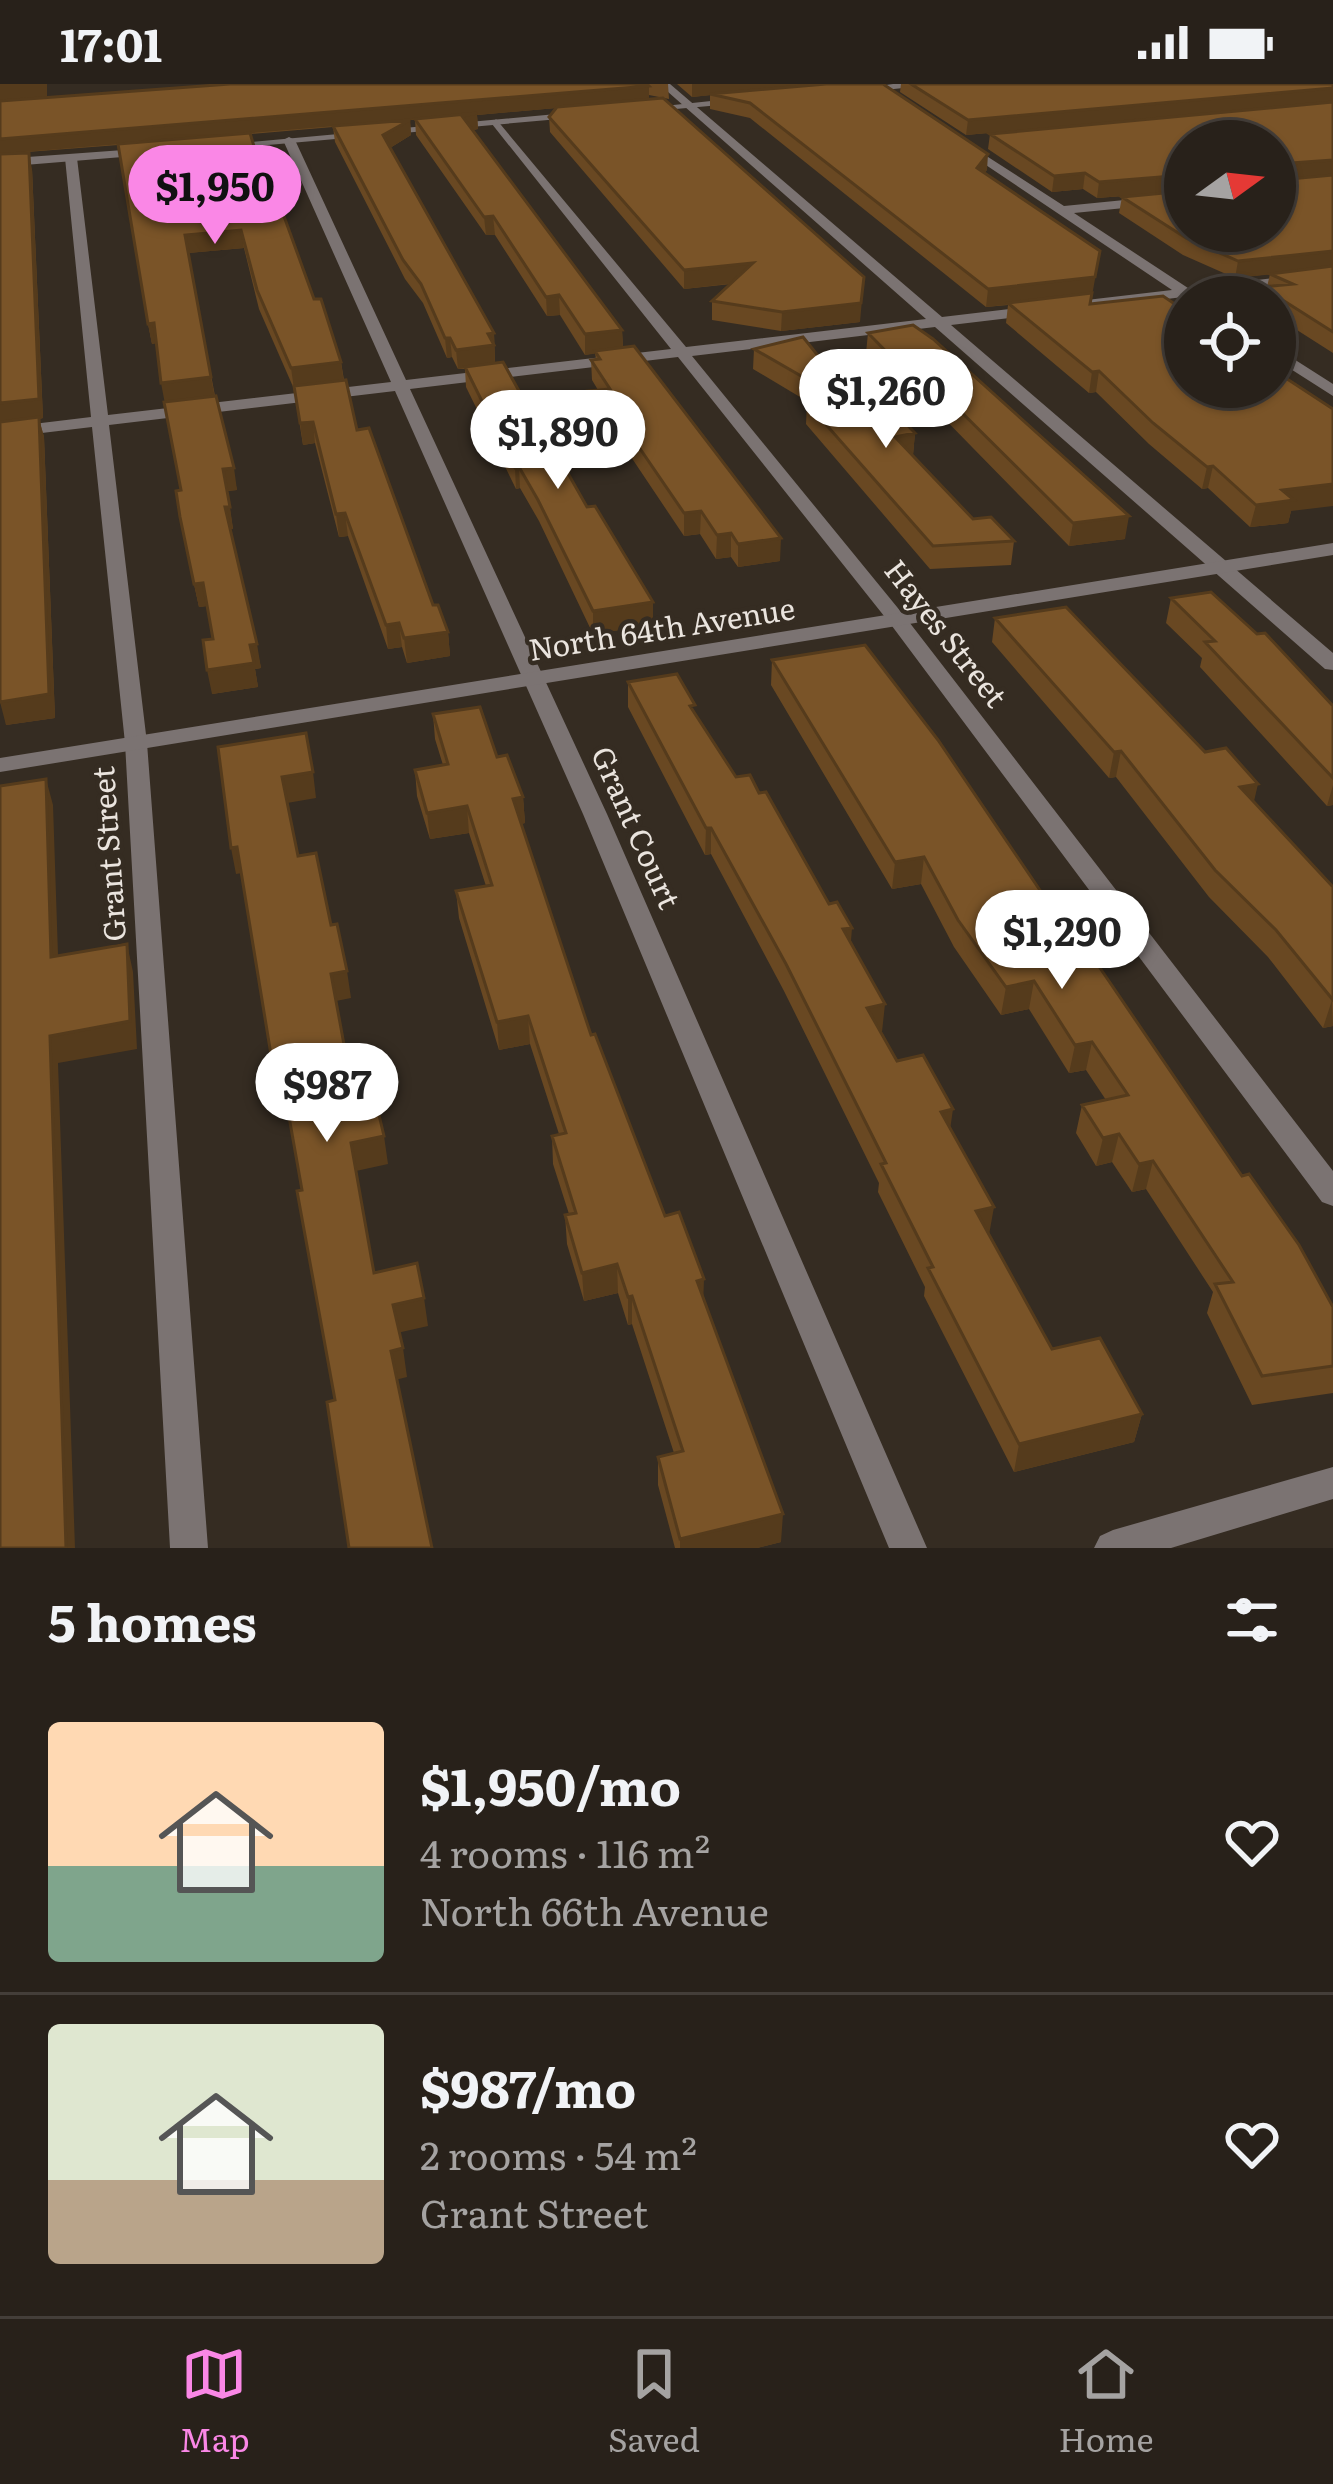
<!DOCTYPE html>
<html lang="en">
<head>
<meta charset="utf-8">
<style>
	body { margin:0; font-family:Literata,serif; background:#302923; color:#f1f3f6; height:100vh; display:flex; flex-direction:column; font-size:45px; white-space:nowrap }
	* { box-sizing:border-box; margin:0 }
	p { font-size:39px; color:#a5a3a2 }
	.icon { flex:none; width:66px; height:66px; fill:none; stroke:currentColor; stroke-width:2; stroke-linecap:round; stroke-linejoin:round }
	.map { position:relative; height:1464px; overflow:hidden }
	.drawer { display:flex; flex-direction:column; background:#28211a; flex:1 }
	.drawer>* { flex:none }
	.needle { width:78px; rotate:75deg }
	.buttons { position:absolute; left:1164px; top:36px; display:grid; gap:24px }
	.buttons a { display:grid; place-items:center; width:132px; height:132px; border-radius:50%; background:#28211a; box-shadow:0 3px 9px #0004,0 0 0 3px #443e39; font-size:60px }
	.price { position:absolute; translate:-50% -102px; padding:0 27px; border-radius:42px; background:#fff; color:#222; font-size:39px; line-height:78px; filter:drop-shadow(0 3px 6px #0008) }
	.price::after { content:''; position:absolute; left:50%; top:72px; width:36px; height:27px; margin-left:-18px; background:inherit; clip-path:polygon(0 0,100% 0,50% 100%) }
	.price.active { background:#fa87e6; color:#111 }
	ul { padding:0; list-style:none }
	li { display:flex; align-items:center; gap:36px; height:300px; padding:0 48px }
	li+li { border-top:3px solid #443e39 }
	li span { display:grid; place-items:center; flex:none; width:336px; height:240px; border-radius:12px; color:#555 }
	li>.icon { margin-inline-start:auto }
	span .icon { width:144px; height:144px; fill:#fffc; stroke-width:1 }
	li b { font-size:51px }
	h2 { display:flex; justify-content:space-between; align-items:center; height:144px; padding:0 48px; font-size:51px }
	.status { display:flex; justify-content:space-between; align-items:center; height:84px; padding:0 60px; background:#28211a; direction:ltr }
	.status svg { height:33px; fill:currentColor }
	.tab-bar { display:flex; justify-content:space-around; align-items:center; height:168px; border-top:3px solid #443e39; background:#28211a; font-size:33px; color:#a5a3a2 }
	.tab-bar a { display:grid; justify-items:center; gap:6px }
	.tab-bar .active { color:#fa87e6 }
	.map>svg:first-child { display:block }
</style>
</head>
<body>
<div class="status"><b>17:01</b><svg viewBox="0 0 49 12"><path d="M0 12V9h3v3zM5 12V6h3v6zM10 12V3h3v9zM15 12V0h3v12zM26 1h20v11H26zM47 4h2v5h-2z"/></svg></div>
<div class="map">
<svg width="1333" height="1464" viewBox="0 0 1333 1464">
	<rect width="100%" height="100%" fill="#352c22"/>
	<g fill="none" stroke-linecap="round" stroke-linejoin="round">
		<path fill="#7b7372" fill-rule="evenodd" d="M 659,0 L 670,0 L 942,233 L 1172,206 L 956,61 L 960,55 L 1064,122 L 1185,110 L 1185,118 L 1074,129 L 1188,204 L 1333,187 L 1333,195 L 951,241 L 1333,569 L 1333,586 L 1325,585 L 935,243 L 692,272 L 906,534 L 1333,1087 L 1333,1122 L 1322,1118 L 892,542 L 678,273 L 410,305 L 607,730 L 927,1464 L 889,1464 L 583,730 L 395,307 L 109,341 L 147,659 L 208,1464 L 170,1464 L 125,659 L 92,343 L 0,354 L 0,344 L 91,333 L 65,74 L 71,70 L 77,74 L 108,331 L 391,298 L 283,56 L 289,53 L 295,56 L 406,296 L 671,265 L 492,40 L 496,35 L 686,263 L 926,235 Z
			M 1275,263 L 1333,300 L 1333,312 L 1275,275 Z
			M 1333,1383 L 1333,1415 L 1171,1464 L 1094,1464 L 1100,1452 L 1113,1446 Z"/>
		<path fill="#7b7372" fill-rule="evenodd" d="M 893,0 L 940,0 L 857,9 L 852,6 Z
			M 739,14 L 743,19 L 642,28 L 636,25 Z
			M 578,28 L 582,33 L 224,65 L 218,61 Z
			M 151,64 L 147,71 L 0,83 L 0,75 Z
			M 1333,459 L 1333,471 L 0,688 L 0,674 Z"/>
	</g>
	<path fill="#694822" d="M 0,0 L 47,0 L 47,13 L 230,0 L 668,0 L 669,15 L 649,11 L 649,15 L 860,238 L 781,247 L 712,236 L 712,217 L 731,200 L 684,205 L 550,48 L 549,33 L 556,24 L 477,31 L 478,45 L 473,46 L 622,246 L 623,264 L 780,477 L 738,483 L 731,473 L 716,475 L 700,450 L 684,452 L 619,355 L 607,357 L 589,328 L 588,307 L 598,306 L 592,296 L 591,276 L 596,275 L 595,269 L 585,271 L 560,231 L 547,232 L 495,151 L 486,151 L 416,51 L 415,36 L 410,36 L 411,51 L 390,64 L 494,249 L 495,279 L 529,325 L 570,390 L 568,390 L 653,541 L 593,550 L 539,437 L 520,404 L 516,405 L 466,303 L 465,285 L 458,285 L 452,273 L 447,274 L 423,219 L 405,195 L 335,58 L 333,43 L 250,50 L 266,102 L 341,278 L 344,296 L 357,346 L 433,521 L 448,548 L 450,572 L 407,579 L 402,563 L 388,565 L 348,452 L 339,453 L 315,359 L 303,361 L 294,305 L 259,225 L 244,164 L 188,169 L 215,312 L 237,406 L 227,407 L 233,445 L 230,445 L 261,584 L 255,585 L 258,603 L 212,610 L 213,555 L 207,522 L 199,523 L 184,455 L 181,406 L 156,259 L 152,260 L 148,240 L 118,61 L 1,70 L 32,85 L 43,334 L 39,335 L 44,353 L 55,634 L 6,641 L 0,553 Z
		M 677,0 L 822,0 L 987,86 L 984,89 L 1090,220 L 1291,427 L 1288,439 L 1250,443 L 1208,404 L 1202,405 L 1149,360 L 1096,308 L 1089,309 L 1006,239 L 1008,221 L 986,223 L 750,34 L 710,25 L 710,11 L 692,13 Z
		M 901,0 L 1333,0 L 1333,18 L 966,51 L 900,8 Z
		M 990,50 L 1279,96 L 1333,91 L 1333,269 L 1275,232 L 1275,213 L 1260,213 L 1262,203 L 1267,203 L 1270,190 L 1235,194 L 1183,171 L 1119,129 L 1122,113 L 1164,109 L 1097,114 L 1083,105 L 1052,108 L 988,65 Z
		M 913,241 L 1125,455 L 1069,462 L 926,316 L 918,324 L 917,322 L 916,325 L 904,337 L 915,349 L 913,371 L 973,435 L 1014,457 L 1011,481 L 930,485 L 806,340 L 807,319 L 810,319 L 753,285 L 754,265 L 851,313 L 902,306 L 866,269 L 868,249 Z
		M 1171,514 L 1333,622 L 1333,721 L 1327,722 L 1200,583 L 1202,574 L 1166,539 Z
		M 995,534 L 1254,718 L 1333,803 L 1333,942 L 1323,944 L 1268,873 L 1209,813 L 1116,693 L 1109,694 L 992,558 Z
		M 772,576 L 1067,846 L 1333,1223 L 1333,1309 L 1252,1321 L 1207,1229 L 1213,1208 L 1146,1105 L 1132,1108 L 1112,1078 L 1096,1082 L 1076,1049 L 1082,1021 L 1106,1016 L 1086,986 L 1069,989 L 1029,925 L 1001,931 L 954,863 L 921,800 L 892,805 L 771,601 Z
		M 628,598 L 695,630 L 736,693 L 759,709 L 851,859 L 881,948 L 897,977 L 951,1044 L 989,1150 L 1052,1265 L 1142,1330 L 1134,1358 L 1014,1388 L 924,1212 L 925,1203 L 878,1108 L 879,1099 L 784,907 L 711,770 L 705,771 L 628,623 Z
		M 433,630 L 497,673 L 523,713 L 525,739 L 521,740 L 591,951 L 665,1132 L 704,1215 L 781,1458 L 757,1464 L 675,1464 L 658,1401 L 658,1373 L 674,1369 L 632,1240 L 628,1241 L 618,1209 L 584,1217 L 567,1160 L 565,1131 L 569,1130 L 553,1080 L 552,1052 L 559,1050 L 530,960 L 499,966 L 459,834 L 456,807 L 486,802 L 469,749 L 430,755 L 417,712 L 415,686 L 443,681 L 435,655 Z"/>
	<path fill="#553b1c" d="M 0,0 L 47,0 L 47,14 L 0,18 Z
		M 692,0 L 822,0 L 692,13 Z
		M 649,2 L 649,16 L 477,31 L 478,45 L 463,48 L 462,32 L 464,32 L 410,36 L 411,51 L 385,67 L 383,51 L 408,36 L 0,70 L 0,55 Z
		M 1333,4 L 1333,18 L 966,51 L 968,36 Z
		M 29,69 L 32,85 L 43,334 L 39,335 L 44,353 L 55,634 L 6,641 L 0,618 L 49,610 L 0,339 L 0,319 Z
		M 988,70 L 987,86 L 976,100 L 977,84 Z
		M 1333,76 L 1333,91 L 1275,95 L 1278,80 Z
		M 1085,89 L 1083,105 L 1052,108 L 1054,92 Z
		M 1185,91 L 1185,107 L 1097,114 L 1099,98 Z
		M 493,132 L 495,151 L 486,151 L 484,133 Z
		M 241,146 L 244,164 L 188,169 L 185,151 Z
		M 1100,167 L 1087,240 L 1092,211 L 986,223 L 988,205 Z
		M 1333,167 L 1333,184 L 1235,194 L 1238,177 Z
		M 753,179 L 753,197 L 684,205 L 684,186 Z
		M 864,193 L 860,238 L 781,247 L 782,228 Z
		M 559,211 L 560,231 L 547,232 L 546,213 Z
		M 154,239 L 157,259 L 152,260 L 148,240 Z
		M 622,246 L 623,266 L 585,271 L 585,250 Z
		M 494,249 L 495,281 L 458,285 L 456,266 L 488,250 Z
		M 445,254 L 450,254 L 452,273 L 447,274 Z
		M 341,278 L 344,299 L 294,305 L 291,284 Z
		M 1099,287 L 1096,308 L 1089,309 L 1092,288 Z
		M 211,293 L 215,314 L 165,320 L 161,299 Z
		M 928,295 L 926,316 L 918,324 L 920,302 Z
		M 918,304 L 916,325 L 892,348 L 894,327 Z
		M 619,334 L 619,355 L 607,357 L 607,335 Z
		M 313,338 L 315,359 L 303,361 L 300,339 Z
		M 915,349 L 913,371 L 895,353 Z
		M 569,369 L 570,390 L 558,391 L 557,370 Z
		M 1213,382 L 1208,404 L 1202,405 L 1207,383 Z
		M 519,383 L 520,404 L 516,405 L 515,384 Z
		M 234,384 L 237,406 L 227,407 L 223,385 Z
		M 1333,400 L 1333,422 L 1291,427 L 1288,439 L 1250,443 L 1256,421 L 1282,406 Z
		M 225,423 L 230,423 L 233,445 L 228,445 Z
		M 701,427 L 700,450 L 684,452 L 684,429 Z
		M 345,429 L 348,452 L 339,453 L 336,430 Z
		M 1129,432 L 1125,455 L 1069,462 L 1073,439 Z
		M 731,449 L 731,473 L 716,475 L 717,451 Z
		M 781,454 L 780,477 L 738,483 L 738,460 Z
		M 203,499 L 207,522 L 199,523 L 194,500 Z
		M 653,518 L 653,541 L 593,550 L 593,527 Z
		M 399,539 L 402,563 L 388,565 L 386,541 Z
		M 448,548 L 450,572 L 407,579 L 404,554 Z
		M 257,560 L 261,584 L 255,585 L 258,603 L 212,610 L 207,586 L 250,561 Z
		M 1121,667 L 1116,693 L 1109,694 L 1114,668 Z
		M 313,688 L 316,714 L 287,719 L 282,693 Z
		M 46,695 L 53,721 L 59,901 L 51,873 Z
		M 1258,700 L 1252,726 L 1240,703 Z
		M 1333,701 L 1333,721 L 1327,722 Z
		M 523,713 L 525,739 L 515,741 L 513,715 Z
		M 467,722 L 469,749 L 430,755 L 427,729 Z
		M 706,744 L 711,744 L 711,770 L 705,771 Z
		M 237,763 L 242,789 L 236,790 L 231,764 Z
		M 924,773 L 921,800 L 892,805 L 895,778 Z
		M 852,844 L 850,870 L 843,845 Z
		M 127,860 L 133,888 L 137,965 L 58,979 L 75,1464 L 66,1464 L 50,952 Z
		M 347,887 L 351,914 L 336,917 L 331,890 Z
		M 1034,897 L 1029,925 L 1001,931 L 1006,903 Z
		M 1332,916 L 1333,942 L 1323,944 Z
		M 885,920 L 882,948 L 865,951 L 867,924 Z
		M 528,932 L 530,960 L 499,966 L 497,938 Z
		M 1092,958 L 1086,986 L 1069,989 L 1075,961 Z
		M 280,982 L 285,1009 L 278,1011 L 273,983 Z
		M 953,1025 L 949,1053 L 941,1028 Z
		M 1119,1050 L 1112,1078 L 1096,1082 L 1103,1054 Z
		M 384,1052 L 388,1080 L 356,1087 L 351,1059 Z
		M 1153,1077 L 1146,1105 L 1132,1108 L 1139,1080 Z
		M 994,1123 L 989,1151 L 976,1127 Z
		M 617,1180 L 618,1209 L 584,1217 L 582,1189 Z
		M 704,1195 L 703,1223 L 697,1197 Z
		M 632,1212 L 632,1240 L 628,1241 L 628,1213 Z
		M 424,1214 L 428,1242 L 397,1249 L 393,1221 Z
		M 403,1264 L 407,1293 L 395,1296 L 391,1267 Z
		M 1142,1330 L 1134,1358 L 1014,1388 L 1019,1360 Z
		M 783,1430 L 781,1458 L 757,1464 L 680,1464 L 680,1455 Z"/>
	<path fill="#7a5428" stroke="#553b1c" stroke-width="3" d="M 230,0 L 647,0 L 649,2 L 0,55 L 0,17 Z
		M 826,0 L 883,0 L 988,70 L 977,84 L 1100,167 L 1095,193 L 988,205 L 750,19 L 710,10 Z
		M 911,0 L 1333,0 L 1333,4 L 968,36 Z
		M 663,14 L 864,193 L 861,219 L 782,228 L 712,217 L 753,179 L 684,186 L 549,33 L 557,23 Z
		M 1333,18 L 1333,76 L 1278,80 L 1275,88 L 1275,57 L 1185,57 L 1185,91 L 1099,98 L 1085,89 L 1054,92 L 990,50 Z
		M 477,29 L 462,32 L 622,246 L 585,250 L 559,211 L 546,213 L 493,132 L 484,133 L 415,35 Z
		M 410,36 L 383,51 L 494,249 L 488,250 L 494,261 L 456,266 L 450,254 L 445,254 L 421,200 L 403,176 L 333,42 Z
		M 250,49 L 266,102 L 273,102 L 314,215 L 321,215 L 341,278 L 291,284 L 257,206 L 241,146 L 185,151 L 211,293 L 161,299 L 154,239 L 148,240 L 118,60 Z
		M 29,69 L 39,315 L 0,319 L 0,70 Z
		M 1333,91 L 1333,167 L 1238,177 L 1186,154 L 1122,113 L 1185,107 L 1185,147 L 1275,147 L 1275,93 L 1279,96 Z
		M 1333,182 L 1333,248 L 1262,203 L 1293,200 L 1270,190 Z
		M 1092,209 L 1090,220 L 1163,212 L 1185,227 L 1185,303 L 1275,303 L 1275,287 L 1333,325 L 1333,400 L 1282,406 L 1294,416 L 1256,421 L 1213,382 L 1207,383 L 1153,339 L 1099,287 L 1092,288 L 1008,219 Z
		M 913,241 L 933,255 L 1129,432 L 1073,439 L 928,295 L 920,302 L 868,249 Z
		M 803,253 L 851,313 L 918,304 L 894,327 L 915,349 L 895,353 L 973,435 L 991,433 L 1014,457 L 933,462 L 807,319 L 841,315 L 754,265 Z
		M 634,262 L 781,454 L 738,460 L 731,449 L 717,451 L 701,427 L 684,429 L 619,334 L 607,335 L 588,307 L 610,305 L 591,276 L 600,275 L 595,267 Z
		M 503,278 L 529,325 L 543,323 L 569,369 L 557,370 L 587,423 L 595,422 L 653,518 L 593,527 L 538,416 L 519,383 L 515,384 L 465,283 Z
		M 346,296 L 357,346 L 369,344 L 433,521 L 438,521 L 448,548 L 404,554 L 399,539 L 386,541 L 345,429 L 336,430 L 313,338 L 300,339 L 294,302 Z
		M 216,312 L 234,384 L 223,385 L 230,423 L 225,423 L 257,560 L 250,561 L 254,579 L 207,586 L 203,556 L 213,555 L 203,499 L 194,500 L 180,433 L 176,407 L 181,406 L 164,318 Z
		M 39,333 L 49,610 L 0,618 L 0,338 Z
		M 1211,508 L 1257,550 L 1265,549 L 1333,622 L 1333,694 L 1205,558 L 1215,557 L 1171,514 Z
		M 1066,523 L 1205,668 L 1226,664 L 1258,700 L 1240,703 L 1333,803 L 1333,916 L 1276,846 L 1215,786 L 1121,667 L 1114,668 L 995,534 Z
		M 865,561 L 938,656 L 1067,846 L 1072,845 L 1100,884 L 1242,1092 L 1249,1090 L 1299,1161 L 1333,1223 L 1333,1282 L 1262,1292 L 1215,1200 L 1233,1198 L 1153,1077 L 1139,1080 L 1119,1050 L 1103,1054 L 1082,1021 L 1128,1011 L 1092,958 L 1075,961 L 1034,897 L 1006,903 L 958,836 L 924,773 L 895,778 L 772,576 Z
		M 677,590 L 695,621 L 690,622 L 736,693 L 750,691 L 759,709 L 766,708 L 829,820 L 837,818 L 852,844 L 843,845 L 885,920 L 867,924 L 897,977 L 923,971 L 953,1025 L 941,1028 L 994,1123 L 976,1127 L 1052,1265 L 1100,1254 L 1142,1330 L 1019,1360 L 928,1184 L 933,1183 L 881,1080 L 886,1079 L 786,880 L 711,744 L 706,744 L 628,598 Z
		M 480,623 L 497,673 L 507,671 L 523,713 L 513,715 L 591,951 L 595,950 L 665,1132 L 679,1128 L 704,1195 L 697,1197 L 783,1430 L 680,1455 L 658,1373 L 683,1367 L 632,1212 L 628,1213 L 617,1180 L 582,1189 L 565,1131 L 576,1129 L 552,1052 L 566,1049 L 528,932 L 497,938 L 456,807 L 492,801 L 467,722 L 427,729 L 415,686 L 448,680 L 433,630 Z
		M 306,649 L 313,688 L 282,693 L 298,772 L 316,769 L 331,841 L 337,840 L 347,887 L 331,890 L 350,993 L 369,989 L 384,1052 L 351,1059 L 374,1189 L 417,1179 L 424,1214 L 393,1221 L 403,1264 L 391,1267 L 432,1464 L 349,1464 L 327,1318 L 335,1316 L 297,1107 L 302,1106 L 280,982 L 273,983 L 237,763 L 231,764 L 218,663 Z
		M 46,695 L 51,873 L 127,860 L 130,937 L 50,952 L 66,1464 L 0,1464 L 0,702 Z"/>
	<g text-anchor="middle" stroke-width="9" stroke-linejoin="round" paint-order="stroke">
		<g font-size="30" fill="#eae4de" stroke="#352c22">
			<text transform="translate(662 546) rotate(-9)" y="10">North 64th Avenue</text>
			<text transform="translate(945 550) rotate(52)" y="10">Hayes Street</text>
			<text transform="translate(635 744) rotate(66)" y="10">Grant Court</text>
			<text transform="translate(110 770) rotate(-94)" y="10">Grant Street</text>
		</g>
	</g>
</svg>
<div class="buttons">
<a><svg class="needle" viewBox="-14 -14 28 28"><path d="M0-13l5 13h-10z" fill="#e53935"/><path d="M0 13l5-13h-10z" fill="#a5a3a2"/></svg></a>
<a><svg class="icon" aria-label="locate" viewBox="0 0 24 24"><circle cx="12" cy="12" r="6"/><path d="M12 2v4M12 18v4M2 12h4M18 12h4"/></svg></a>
</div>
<b class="price active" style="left:215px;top:163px">$1,950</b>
<b class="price" style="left:886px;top:367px">$1,260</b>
<b class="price" style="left:558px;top:408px">$1,890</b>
<b class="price" style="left:1062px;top:908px">$1,290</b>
<b class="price" style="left:327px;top:1061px">$987</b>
</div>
<section class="drawer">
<h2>5 homes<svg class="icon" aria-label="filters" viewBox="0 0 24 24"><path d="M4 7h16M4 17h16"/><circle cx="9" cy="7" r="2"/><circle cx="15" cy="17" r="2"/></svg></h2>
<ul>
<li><span style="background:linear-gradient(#ffd9b3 60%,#7fa58c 0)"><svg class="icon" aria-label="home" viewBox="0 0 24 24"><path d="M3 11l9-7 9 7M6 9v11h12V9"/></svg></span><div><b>$1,950/mo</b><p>4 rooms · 116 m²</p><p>North 66th Avenue</p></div><svg class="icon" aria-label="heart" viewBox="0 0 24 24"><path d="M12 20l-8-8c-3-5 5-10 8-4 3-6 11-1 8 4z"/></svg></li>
<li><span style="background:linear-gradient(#dfe7d0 65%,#b9a48a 0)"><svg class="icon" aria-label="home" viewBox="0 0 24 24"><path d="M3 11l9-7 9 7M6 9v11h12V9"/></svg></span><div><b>$987/mo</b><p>2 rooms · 54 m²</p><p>Grant Street</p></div><svg class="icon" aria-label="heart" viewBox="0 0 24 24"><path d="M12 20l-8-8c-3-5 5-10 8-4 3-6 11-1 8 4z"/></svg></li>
</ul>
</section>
<nav class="tab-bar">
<a class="active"><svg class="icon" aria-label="map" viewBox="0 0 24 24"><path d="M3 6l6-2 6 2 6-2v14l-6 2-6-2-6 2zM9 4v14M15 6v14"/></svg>Map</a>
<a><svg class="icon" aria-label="saved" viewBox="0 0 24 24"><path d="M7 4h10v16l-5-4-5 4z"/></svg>Saved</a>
<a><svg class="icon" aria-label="home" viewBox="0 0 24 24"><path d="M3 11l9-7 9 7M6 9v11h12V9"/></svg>Home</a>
</nav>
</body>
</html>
